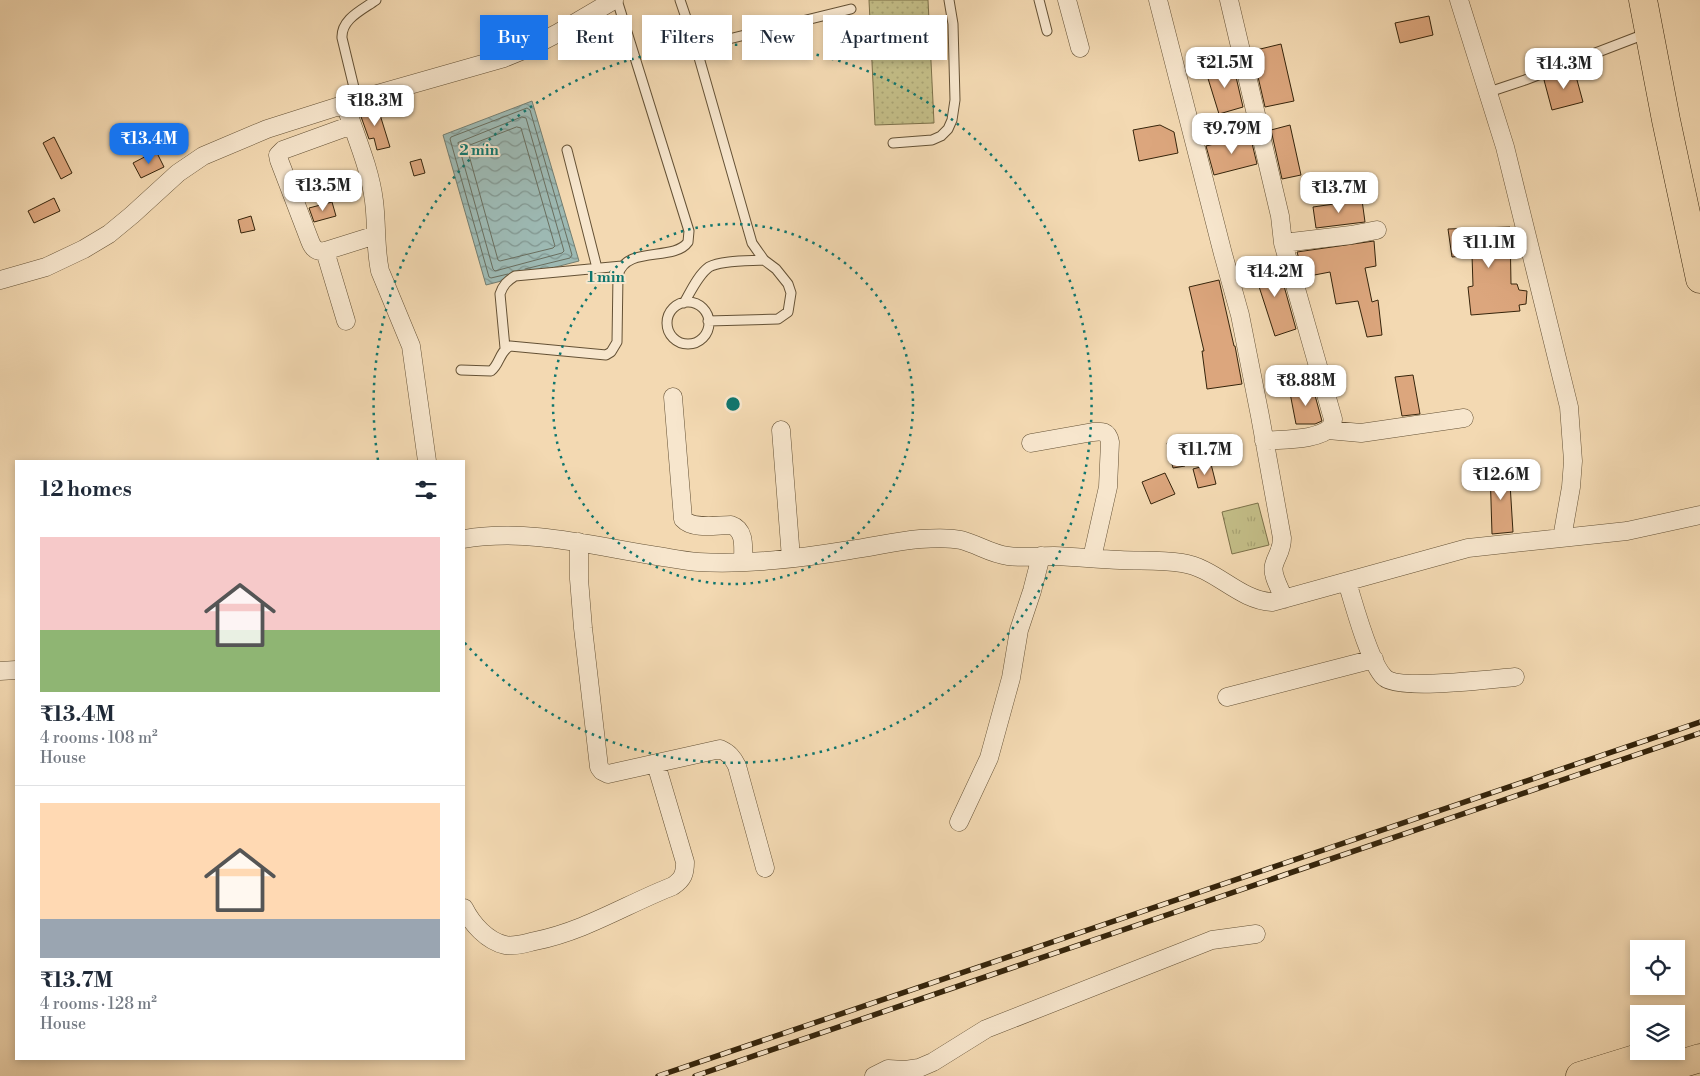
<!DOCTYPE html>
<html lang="en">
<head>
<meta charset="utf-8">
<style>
	body { margin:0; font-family:"Libre Bodoni",serif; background:#f6f6f7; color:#1f2937; height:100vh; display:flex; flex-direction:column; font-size:19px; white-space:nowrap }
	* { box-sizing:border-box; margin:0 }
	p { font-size:16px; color:#747a83 }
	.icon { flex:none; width:28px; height:28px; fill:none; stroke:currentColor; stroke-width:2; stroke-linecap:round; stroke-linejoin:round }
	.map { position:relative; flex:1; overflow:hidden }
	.sheet { position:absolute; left:15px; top:460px; width:450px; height:600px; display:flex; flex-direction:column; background:#fff; border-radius:0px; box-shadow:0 2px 8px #0003 }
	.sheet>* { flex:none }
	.banner { position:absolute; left:480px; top:15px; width:475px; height:45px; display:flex; gap:10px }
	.controls { position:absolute; left:1630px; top:940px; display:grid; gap:10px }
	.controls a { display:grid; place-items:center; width:55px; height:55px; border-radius:0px; background:#fff; box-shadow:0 2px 8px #0003; font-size:25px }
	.price { position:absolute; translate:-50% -42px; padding:0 11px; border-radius:10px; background:#fff; color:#222; font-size:16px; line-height:32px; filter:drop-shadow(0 1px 2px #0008) }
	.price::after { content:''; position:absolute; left:50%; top:30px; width:15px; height:11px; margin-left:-8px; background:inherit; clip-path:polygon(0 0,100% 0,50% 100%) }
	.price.selected { background:#1a73e8; color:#fff }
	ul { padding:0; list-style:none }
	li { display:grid; align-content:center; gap:10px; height:265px; padding:0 25px }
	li+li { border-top:1px solid #e0e1e3 }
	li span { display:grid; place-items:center; height:155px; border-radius:0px; color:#555 }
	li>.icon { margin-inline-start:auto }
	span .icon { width:90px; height:90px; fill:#fffc; stroke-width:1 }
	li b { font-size:21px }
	h2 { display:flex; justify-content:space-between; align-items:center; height:60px; padding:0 25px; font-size:21px }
	.pill { padding:0 18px; border-radius:0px; background:#fff; box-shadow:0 2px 8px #0003; font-size:18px; line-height:45px }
	.pill.selected { background:#1a73e8; color:#fff }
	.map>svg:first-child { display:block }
</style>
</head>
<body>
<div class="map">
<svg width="1700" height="1076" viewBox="0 0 1700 1076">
	<defs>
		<pattern id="grass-dots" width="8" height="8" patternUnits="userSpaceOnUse" patternTransform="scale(1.25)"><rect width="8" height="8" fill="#c3bd87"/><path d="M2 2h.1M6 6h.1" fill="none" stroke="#a8a273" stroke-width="1.8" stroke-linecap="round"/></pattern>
		<pattern id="park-tufts" width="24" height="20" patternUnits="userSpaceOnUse" patternTransform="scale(1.25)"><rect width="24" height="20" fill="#c3bd87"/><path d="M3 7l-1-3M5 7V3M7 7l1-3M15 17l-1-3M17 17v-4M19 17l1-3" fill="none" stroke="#a8a273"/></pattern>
		<pattern id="water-waves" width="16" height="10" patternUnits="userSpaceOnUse" patternTransform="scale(1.25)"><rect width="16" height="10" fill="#9db9b3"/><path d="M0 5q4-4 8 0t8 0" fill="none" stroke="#819690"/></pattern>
	</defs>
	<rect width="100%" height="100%" fill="#f3d9b2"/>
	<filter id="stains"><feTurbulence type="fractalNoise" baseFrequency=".004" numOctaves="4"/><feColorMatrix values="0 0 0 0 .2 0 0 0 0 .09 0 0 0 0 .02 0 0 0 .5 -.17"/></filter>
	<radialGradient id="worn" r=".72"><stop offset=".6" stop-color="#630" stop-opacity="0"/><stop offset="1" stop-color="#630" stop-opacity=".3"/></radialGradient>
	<path fill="url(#grass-dots)" stroke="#7c7049" d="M 869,0 L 928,0 L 934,123 L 875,125 Z"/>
	<path fill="url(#park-tufts)" stroke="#7c7049" d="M 1258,503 L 1269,545 L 1232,554 L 1222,512 Z"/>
	<path fill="url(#water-waves)" stroke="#737d70" d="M 532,101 L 579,261 L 486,285 L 443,135 Z"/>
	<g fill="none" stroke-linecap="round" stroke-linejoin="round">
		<path stroke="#696e5f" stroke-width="1" d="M 522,117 L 526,118 L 564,251 L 562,253 L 495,271 L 493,269 L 458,143 Z
			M 517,127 L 521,128 L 555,246 L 553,248 L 500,261 L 498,260 L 467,148 L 468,146 Z
			M 508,274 L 491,278 L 489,277 L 450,139 L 451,137 L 527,108 L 530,110 L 572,255 L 570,258 L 525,269"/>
	</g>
	<path fill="#dca67d" stroke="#35240b" d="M 1429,16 L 1433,35 L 1400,43 L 1395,23 Z
		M 1281,44 L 1294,101 L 1265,107 L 1252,51 Z
		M 1233,64 L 1243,107 L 1219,114 L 1206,72 Z
		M 1574,69 L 1583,102 L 1552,110 L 1544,80 Z
		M 377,105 L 390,147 L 377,150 L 374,138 L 369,139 L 359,111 Z
		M 1160,125 L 1174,132 L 1178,153 L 1139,161 L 1133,130 Z
		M 1290,125 L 1301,175 L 1282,179 L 1271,130 Z
		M 1250,135 L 1257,164 L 1214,175 L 1206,146 Z
		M 54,137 L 72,173 L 61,179 L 43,143 Z
		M 156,151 L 164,167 L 141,178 L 133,163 Z
		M 421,159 L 425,173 L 414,176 L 410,162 Z
		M 54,198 L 60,211 L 34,223 L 28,211 Z
		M 1362,200 L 1365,222 L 1316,228 L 1313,207 Z
		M 332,202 L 336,216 L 314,222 L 309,208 Z
		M 251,216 L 255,230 L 241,233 L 238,220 Z
		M 1510,227 L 1511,284 L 1517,284 L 1519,290 L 1527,291 L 1526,304 L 1519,305 L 1520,311 L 1471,315 L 1468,287 L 1473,286 L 1472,255 L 1452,257 L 1448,229 Z
		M 1374,241 L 1376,266 L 1365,268 L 1372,302 L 1378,300 L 1382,335 L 1367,337 L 1358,301 L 1336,304 L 1330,272 L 1304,277 L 1297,252 Z
		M 1277,261 L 1296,329 L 1275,336 L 1253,268 Z
		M 1219,280 L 1234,346 L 1235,346 L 1242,384 L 1207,389 L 1202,351 L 1204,351 L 1189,287 Z
		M 1413,375 L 1420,414 L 1402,416 L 1395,377 Z
		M 1313,388 L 1322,421 L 1315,424 L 1296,424 L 1290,393 Z
		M 1178,436 L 1185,466 L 1173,468 L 1167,443 Z
		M 1211,464 L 1216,484 L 1198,488 L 1193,469 Z
		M 1509,467 L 1513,532 L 1492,534 L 1490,468 Z
		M 1165,473 L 1175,494 L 1151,504 L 1142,482 Z"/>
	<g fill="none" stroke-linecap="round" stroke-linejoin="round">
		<g stroke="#645135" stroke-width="11">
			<path id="lane" d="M 680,0 L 696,47 L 752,243 L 764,260 L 776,269 L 788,284 L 791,293 L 788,312 L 778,319 L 708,321
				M 1039,0 L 1047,31
				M 696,47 L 851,9
				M 1489,92 L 1525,80 L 1645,34
				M 357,100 L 342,38 C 341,19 362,10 376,0
				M 893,143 L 932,140 L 941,136 L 948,129 L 952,120 L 955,100 L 953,24 L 949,0
				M 567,150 L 597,268
				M667 323a21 21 0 1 1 42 0a21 21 0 1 1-42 0Z
				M 684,303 C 691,291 698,275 709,267 C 721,260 750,261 764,260
				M 505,348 L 500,294 C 503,285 507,281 515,276 L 622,266
				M 461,370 L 491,371 C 500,364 499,352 510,346 L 606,355 L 611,352 L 617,342 L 618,275 C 626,245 674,262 688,242 L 689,231 L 617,0"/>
		</g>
		<g stroke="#645135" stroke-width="19">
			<path id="street" d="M 1067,0 L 1080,48
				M 1158,0 L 1223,254 L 1240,315 L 1260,416 L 1282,538 C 1282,551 1277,554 1274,565 C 1271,575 1281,590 1284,599
				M 1229,0 L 1280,216 L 1283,243 L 1333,419 L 1332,426 C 1319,441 1282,439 1264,441
				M 1459,0 L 1505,147 L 1569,407 L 1573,461 L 1571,487 L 1562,538
				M 345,104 C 355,135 370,168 374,201 C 377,224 375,248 380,271 L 411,346 L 427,461
				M 352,125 L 283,150 L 278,155 L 279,160 L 310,241 C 313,249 317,252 325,251 L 376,235
				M 1283,243 L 1351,235 L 1377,230
				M 325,251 L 346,321
				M 0,280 L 46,267 L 84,249 L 109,234 L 132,215 L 178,173 L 203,156 L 267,129 L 374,95 L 504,58 L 531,47 L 558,33 L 614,0
				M 673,397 L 683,519 C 693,530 717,525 731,525 C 746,530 743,548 743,562
				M 781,430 L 791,558
				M 1328,430 L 1361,433 L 1464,418
				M 1031,443 L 1093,432 C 1102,431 1108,431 1110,442 L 1108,487 L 1092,558
				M 464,539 C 528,528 593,546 657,556 C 670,558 684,561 698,562 C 748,565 801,558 850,550 C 873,547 896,541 920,539 C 933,538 948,537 961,540 C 977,544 991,554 1008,556 C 1023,558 1039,556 1054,556 C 1076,557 1098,559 1120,560 C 1140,561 1161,560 1182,563 C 1216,568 1238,600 1272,602 L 1468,548 L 1627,531 L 1700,515
				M 579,542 L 579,579 L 583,628 L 599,767 L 602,771 L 608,774 L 720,749 C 729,753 733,758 737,766 L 765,868
				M 1347,582 C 1354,604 1369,662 1384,677 C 1397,691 1493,679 1515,677
				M 0,671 L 16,670
				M 1227,697 L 1374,659
				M 959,822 L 989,758 L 1011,678 L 1019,630 L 1032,591 L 1041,556
				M 464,908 C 472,924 487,941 505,945 C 515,947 526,943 535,941 C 585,931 627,904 673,886 C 683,879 685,874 685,862 L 656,764
				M 874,1076 L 888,1069 L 905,1070 L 919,1068 L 933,1062 L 986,1029 L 1212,940 L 1256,934"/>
		</g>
		<g stroke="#35240b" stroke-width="29">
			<path id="highway" d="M 1643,0 L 1666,120 L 1700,279
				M 1580,1076 L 1661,1051
				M 1641,1076 L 1700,1058"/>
		</g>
		<use href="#lane" stroke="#f7e6cd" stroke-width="9"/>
		<use href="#street" stroke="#f7e6cd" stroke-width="18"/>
		<use href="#highway" stroke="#f3d9b2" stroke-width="28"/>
		<g stroke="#35240b" stroke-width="5.5">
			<path id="rail" d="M 658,1076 L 1700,722
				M 695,1076 L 1700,733"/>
		</g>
		<use href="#rail" stroke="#f7e6cd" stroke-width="4" stroke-dasharray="11" stroke-linecap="butt"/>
	</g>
	<g fill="none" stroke="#0f766e" stroke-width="2.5" stroke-dasharray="2.5 5">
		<circle cx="733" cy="404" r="180"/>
		<path d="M378 460A359 359 0 1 1 464 642"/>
	</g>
	<circle cx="733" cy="404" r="8" fill="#0f766e" stroke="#f7e6cd" stroke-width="2.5"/>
	<g font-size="15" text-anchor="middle" font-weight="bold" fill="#0f766e" stroke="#f7e6cd" stroke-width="4" stroke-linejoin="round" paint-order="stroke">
		<text x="479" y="155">2 min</text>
		<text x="606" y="282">1 min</text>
	</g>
	<rect width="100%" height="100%" filter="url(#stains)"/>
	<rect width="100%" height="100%" fill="url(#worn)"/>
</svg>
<div class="controls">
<a><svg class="icon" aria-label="locate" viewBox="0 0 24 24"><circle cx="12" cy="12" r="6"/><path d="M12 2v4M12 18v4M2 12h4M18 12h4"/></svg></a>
<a><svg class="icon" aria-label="layers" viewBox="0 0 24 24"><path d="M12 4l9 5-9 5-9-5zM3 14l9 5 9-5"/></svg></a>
</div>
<b class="price" style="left:1225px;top:89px">₹21.5M</b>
<b class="price" style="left:1564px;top:90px">₹14.3M</b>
<b class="price" style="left:375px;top:127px">₹18.3M</b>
<b class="price" style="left:1232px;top:155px">₹9.79M</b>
<b class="price selected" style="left:149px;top:165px">₹13.4M</b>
<b class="price" style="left:323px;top:212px">₹13.5M</b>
<b class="price" style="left:1339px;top:214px">₹13.7M</b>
<b class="price" style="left:1489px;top:269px">₹11.1M</b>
<b class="price" style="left:1275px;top:298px">₹14.2M</b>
<b class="price" style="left:1306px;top:407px">₹8.88M</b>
<b class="price" style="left:1205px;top:476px">₹11.7M</b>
<b class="price" style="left:1501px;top:501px">₹12.6M</b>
<div class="banner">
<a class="pill selected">Buy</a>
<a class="pill">Rent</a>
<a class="pill">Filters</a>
<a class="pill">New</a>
<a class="pill">Apartment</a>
</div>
<section class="sheet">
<h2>12 homes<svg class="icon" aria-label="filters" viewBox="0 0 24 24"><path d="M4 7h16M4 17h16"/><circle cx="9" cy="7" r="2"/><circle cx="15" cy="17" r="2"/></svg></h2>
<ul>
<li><span style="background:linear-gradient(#f6c9c9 60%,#8fb573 0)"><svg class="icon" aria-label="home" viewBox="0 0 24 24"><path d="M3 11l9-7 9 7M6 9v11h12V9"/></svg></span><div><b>₹13.4M</b><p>4 rooms · 108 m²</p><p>House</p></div></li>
<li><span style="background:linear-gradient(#ffd9b3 75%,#9aa5b1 0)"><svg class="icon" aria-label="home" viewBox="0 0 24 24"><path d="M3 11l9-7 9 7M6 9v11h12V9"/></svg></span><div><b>₹13.7M</b><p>4 rooms · 128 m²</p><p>House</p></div></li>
</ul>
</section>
</div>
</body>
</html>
